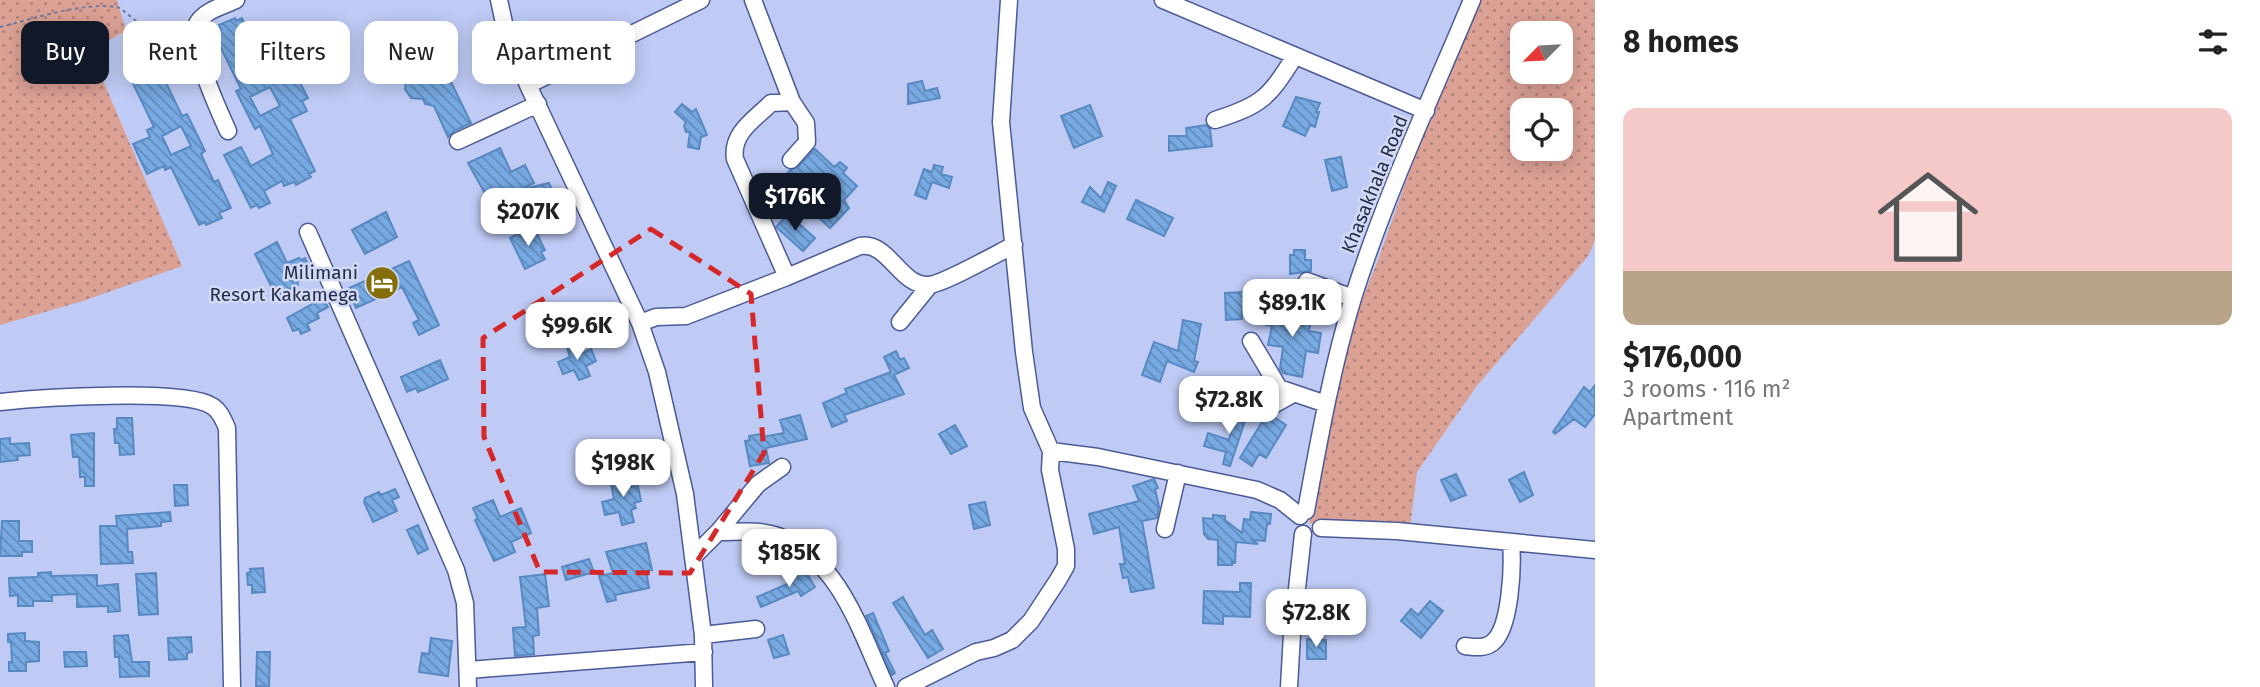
<!DOCTYPE html>
<html lang="en">
<head>
<meta charset="utf-8">
<style>
	body { margin:0; font-family:"Fira Sans",sans-serif; background:#f2f2f2; color:#222; height:100vh; display:flex; flex-direction:column; font-size:26px; white-space:nowrap }
	* { box-sizing:border-box; margin:0 }
	p { font-size:23px; color:#767676 }
	.icon { flex:none; width:38px; height:38px; fill:none; stroke:currentColor; stroke-width:2; stroke-linecap:round; stroke-linejoin:round }
	.map { position:relative; flex:1; overflow:hidden }
	.side { display:flex; flex-direction:column; background:#fff; width:665px }
	.side>* { flex:none }
	.hud { position:absolute; left:21px; top:21px; width:665px; height:63px; display:flex; gap:14px }
	.needle { width:46px; rotate:246deg }
	.fabs { position:absolute; left:1510px; top:21px; display:grid; gap:14px }
	.fabs a { display:grid; place-items:center; width:63px; height:63px; border-radius:14px; background:#fff; box-shadow:0 4px 18px #0003; font-size:35px }
	.price { position:absolute; translate:-50% -60px; padding:0 16px; border-radius:14px; background:#fff; color:#222; font-size:23px; line-height:46px; filter:drop-shadow(0 2px 4px #0008) }
	.price::after { content:''; position:absolute; left:50%; top:42px; width:21px; height:16px; margin-left:-10px; background:inherit; clip-path:polygon(0 0,100% 0,50% 100%) }
	.price.on { background:#111827; color:#fff }
	ul { padding:0; list-style:none }
	li { display:grid; align-content:center; gap:14px; height:371px; padding:0 28px }
	li span { display:grid; place-items:center; height:217px; border-radius:14px; color:#555 }
	li>.icon { margin-inline-start:auto }
	span .icon { width:126px; height:126px; fill:#fffc; stroke-width:1 }
	li b { font-size:30px }
	h2 { display:flex; justify-content:space-between; align-items:center; height:84px; padding:0 28px; font-size:30px }
	.tag { padding:0 24px; border-radius:14px; background:#fff; box-shadow:0 4px 18px #0003; font-size:24px; line-height:63px }
	.tag.on { background:#111827; color:#fff }
	main { display:flex; flex:1; min-height:0 }
	.map>svg:first-child { display:block }
</style>
</head>
<body>
<main>
<div class="map">
<svg width="1595" height="687" viewBox="0 0 1595 687">
	<defs>
		<pattern id="green-dots" width="8" height="8" patternUnits="userSpaceOnUse" patternTransform="scale(1.75)"><rect width="8" height="8" fill="#dca195"/><path d="M2 2h.1M6 6h.1" fill="none" stroke="#b2847c" stroke-width="1.8" stroke-linecap="round"/></pattern>
		<pattern id="building-back-hatch" width="6" height="6" patternUnits="userSpaceOnUse" patternTransform="scale(1.75)"><rect width="6" height="6" fill="#77aae3"/><path d="M-1 5l2 2M0 0l6 6M5-1l2 2" fill="none" stroke="#618bba"/></pattern>
	</defs>
	<rect width="100%" height="100%" fill="#bfcbf5"/>
	<path fill="url(#green-dots)" fill-rule="evenodd" d="M 0,0 L 117,0 L 126,31 L 90,50 L 182,266 L 83,301 L 0,325 Z
		M 1475,0 L 1595,0 L 1595,240 L 1589,255 L 1476,387 L 1417,472 L 1409,536 L 1309,523 L 1333,392 L 1353,323 L 1378,260 L 1431,111 ZM 1522,33 L 1561,33 L 1561,72 L 1522,72 ZM 1522,110 L 1561,110 L 1561,149 L 1522,149 Z"/>
	<path fill="url(#building-back-hatch)" stroke="#5889c1" stroke-width="2" fill-rule="evenodd" d="M 235,18 L 236,21 L 242,18 L 270,76 L 276,73 L 279,79 L 294,71 L 308,98 L 302,101 L 307,111 L 290,119 L 315,171 L 309,174 L 311,177 L 296,185 L 294,182 L 284,186 L 282,181 L 264,191 L 270,203 L 259,208 L 257,205 L 251,208 L 224,155 L 241,147 L 251,166 L 273,154 L 260,126 L 255,129 L 236,91 L 241,89 L 218,42 L 214,44 L 210,36 L 221,30 L 219,25 ZM 270,87 L 280,106 L 260,116 L 250,97 Z
		M 158,56 L 163,66 L 159,68 L 182,116 L 187,114 L 205,151 L 201,154 L 214,182 L 218,180 L 231,208 L 219,213 L 222,218 L 206,225 L 205,222 L 199,225 L 171,167 L 165,170 L 164,166 L 147,174 L 133,144 L 150,137 L 147,130 L 154,127 L 127,71 L 133,68 L 132,65 L 147,58 L 148,60 ZM 181,126 L 191,146 L 171,155 L 162,136 Z
		M 436,63 L 452,66 L 451,82 L 471,123 L 454,131 L 448,137 L 434,106 L 425,104 L 423,99 L 411,98 L 405,89 L 406,82 L 412,77 L 420,77 L 429,81 Z
		M 922,81 L 925,91 L 937,88 L 940,98 L 908,104 L 908,84 Z
		M 1296,97 L 1320,103 L 1316,112 L 1319,112 L 1315,127 L 1310,125 L 1305,136 L 1283,126 Z
		M 682,104 L 692,112 L 696,109 L 707,135 L 701,137 L 699,149 L 688,147 L 690,132 L 686,132 L 684,126 L 686,122 L 675,112 Z
		M 1090,105 L 1102,136 L 1074,148 L 1061,116 Z
		M 1206,125 L 1210,129 L 1212,146 L 1169,151 L 1169,136 L 1187,136 L 1186,128 Z
		M 500,148 L 511,172 L 525,165 L 534,183 L 502,198 L 504,201 L 492,206 L 468,163 Z
		M 815,149 L 834,167 L 840,162 L 847,168 L 843,173 L 857,186 L 844,200 L 849,208 L 830,228 L 795,195 L 791,199 L 777,186 L 790,170 L 798,167 Z
		M 1341,157 L 1347,187 L 1332,191 L 1325,160 Z
		M 934,165 L 943,167 L 941,174 L 952,177 L 949,188 L 932,182 L 926,199 L 915,195 L 924,169 L 932,172 Z
		M 1108,182 L 1116,186 L 1104,212 L 1082,202 L 1090,187 L 1101,198 Z
		M 549,183 L 559,206 L 548,211 L 546,207 L 542,209 L 540,205 L 537,207 L 528,188 Z
		M 1136,200 L 1173,218 L 1164,236 L 1127,219 Z
		M 386,212 L 397,237 L 365,254 L 352,230 Z
		M 788,214 L 815,238 L 803,251 L 776,227 Z
		M 529,228 L 533,236 L 537,234 L 545,250 L 541,252 L 545,259 L 525,269 L 510,238 Z
		M 277,242 L 287,263 L 299,258 L 301,260 L 305,258 L 313,275 L 297,282 L 298,285 L 276,296 L 255,254 Z
		M 1294,250 L 1305,250 L 1305,260 L 1311,260 L 1311,271 L 1290,274 L 1290,255 L 1294,255 Z
		M 409,261 L 439,325 L 419,335 L 413,323 L 419,320 L 402,287 L 356,308 L 347,289 Z
		M 1245,292 L 1246,307 L 1242,307 L 1242,319 L 1226,320 L 1225,293 Z
		M 323,298 L 328,307 L 317,313 L 319,318 L 307,324 L 310,330 L 301,334 L 299,329 L 293,331 L 287,318 Z
		M 1278,299 L 1289,305 L 1285,314 L 1311,319 L 1309,331 L 1321,333 L 1318,353 L 1306,351 L 1302,377 L 1283,373 L 1280,369 L 1283,347 L 1268,345 L 1272,326 L 1266,325 Z
		M 1183,320 L 1201,324 L 1194,361 L 1198,362 L 1194,372 L 1167,361 L 1160,382 L 1142,375 L 1154,342 L 1178,351 Z
		M 576,344 L 581,354 L 591,349 L 596,361 L 586,366 L 590,376 L 579,380 L 574,370 L 563,374 L 558,362 L 570,357 L 567,348 Z
		M 896,351 L 900,360 L 904,358 L 909,368 L 894,375 L 904,394 L 844,415 L 847,421 L 832,427 L 823,403 L 847,393 L 845,389 L 891,372 L 884,357 Z
		M 440,360 L 448,379 L 418,392 L 416,388 L 407,392 L 401,377 Z
		M 1595,385 L 1595,414 L 1585,427 L 1574,419 L 1555,434 L 1553,432 L 1584,387 L 1590,392 Z
		M 1237,405 L 1249,409 L 1230,466 L 1223,464 L 1226,452 L 1204,446 L 1208,433 L 1229,440 Z
		M 800,415 L 807,439 L 766,448 L 769,463 L 750,466 L 745,441 L 750,440 L 749,436 L 761,434 L 762,437 L 784,433 L 780,420 Z
		M 1274,417 L 1286,425 L 1266,458 L 1259,454 L 1252,466 L 1240,458 L 1262,422 Z
		M 117,418 L 132,418 L 134,454 L 120,455 L 119,443 L 115,443 L 114,429 L 117,429 Z
		M 955,425 L 967,446 L 951,454 L 939,434 Z
		M 94,433 L 94,486 L 85,486 L 85,477 L 80,477 L 79,457 L 73,457 L 71,435 Z
		M 10,438 L 10,444 L 29,443 L 30,455 L 17,456 L 18,460 L 0,462 L 0,439 Z
		M 1524,472 L 1533,495 L 1520,502 L 1509,480 Z
		M 1456,474 L 1466,495 L 1451,501 L 1441,480 Z
		M 628,475 L 631,487 L 638,486 L 641,501 L 634,503 L 636,508 L 631,510 L 634,522 L 622,525 L 619,512 L 605,515 L 602,502 L 614,499 L 610,479 Z
		M 1154,479 L 1158,488 L 1155,489 L 1159,507 L 1157,518 L 1142,521 L 1154,588 L 1131,592 L 1128,577 L 1123,578 L 1120,564 L 1125,564 L 1119,527 L 1094,534 L 1089,514 L 1139,501 L 1133,486 Z
		M 174,485 L 187,485 L 188,505 L 175,506 Z
		M 395,489 L 399,497 L 392,500 L 397,511 L 373,522 L 364,502 L 365,498 L 379,492 L 381,495 Z
		M 493,500 L 500,517 L 521,508 L 531,533 L 511,542 L 515,552 L 494,561 L 475,520 L 478,519 L 473,508 Z
		M 985,502 L 990,525 L 974,529 L 969,505 Z
		M 170,512 L 171,521 L 161,522 L 161,526 L 127,529 L 128,552 L 132,552 L 133,563 L 101,564 L 100,526 L 117,526 L 116,516 Z
		M 1251,512 L 1271,514 L 1270,524 L 1267,524 L 1265,541 L 1252,540 L 1258,544 L 1236,542 L 1235,563 L 1232,562 L 1232,565 L 1218,565 L 1218,540 L 1208,539 L 1204,534 L 1203,518 L 1213,519 L 1213,515 L 1225,516 L 1225,520 L 1242,533 L 1244,519 L 1250,520 Z
		M 2,521 L 19,521 L 19,541 L 32,541 L 32,552 L 22,552 L 22,556 L 0,556 Z
		M 418,525 L 428,549 L 418,554 L 407,530 Z
		M 646,543 L 652,570 L 646,571 L 649,588 L 615,595 L 616,600 L 607,602 L 599,576 L 613,573 L 606,552 Z
		M 589,559 L 594,572 L 566,580 L 562,567 Z
		M 263,568 L 265,592 L 252,593 L 252,585 L 248,585 L 247,573 L 251,572 L 250,569 Z
		M 804,569 L 815,587 L 801,596 L 798,591 L 761,607 L 757,597 L 792,582 L 790,578 Z
		M 51,572 L 51,576 L 97,575 L 97,586 L 118,584 L 120,611 L 108,612 L 108,606 L 77,607 L 77,594 L 52,595 L 52,601 L 33,601 L 33,606 L 18,606 L 18,595 L 10,596 L 9,578 L 38,577 L 38,573 Z
		M 156,573 L 158,614 L 139,615 L 136,574 Z
		M 545,574 L 549,606 L 537,608 L 539,635 L 533,636 L 534,654 L 515,656 L 513,628 L 526,627 L 520,577 Z
		M 1240,583 L 1251,583 L 1250,617 L 1223,616 L 1223,624 L 1203,623 L 1204,591 L 1240,592 Z
		M 903,597 L 925,635 L 932,630 L 943,649 L 928,658 L 893,603 Z
		M 1430,601 L 1443,611 L 1421,638 L 1401,621 L 1411,609 L 1418,615 Z
		M 873,613 L 889,651 L 885,653 L 895,673 L 892,675 L 866,616 Z
		M 25,633 L 25,641 L 39,642 L 39,661 L 26,662 L 26,671 L 9,671 L 9,662 L 12,662 L 11,642 L 8,642 L 8,634 Z
		M 128,635 L 132,662 L 149,662 L 149,676 L 120,677 L 119,657 L 115,657 L 114,636 Z
		M 783,635 L 789,654 L 774,658 L 768,640 Z
		M 191,637 L 192,652 L 187,653 L 187,659 L 169,660 L 168,638 Z
		M 431,638 L 452,641 L 448,676 L 419,672 L 422,653 L 429,654 Z
		M 1307,639 L 1326,640 L 1326,659 L 1307,659 Z
		M 64,652 L 86,652 L 87,666 L 65,667 Z
		M 257,652 L 270,652 L 269,687 L 256,686 Z"/>
	<g fill="none" stroke-linecap="round" stroke-linejoin="round">
		<g stroke="#4c5a97" stroke-width="19">
			<path id="minor" d="M 499,0 L 504,23 L 528,85 L 640,323 L 657,372 L 685,494 L 703,635 L 704,687
				M 753,0 L 792,102
				M 1009,0 L 1001,122 L 1024,352 L 1032,408 L 1051,451 L 1098,457 L 1257,490 L 1280,500 L 1300,516
				M 1163,0 L 1426,111
				M 528,85 L 701,0
				M 1215,120 C 1263,105 1269,97 1295,56
				M 228,131 C 219,111 186,40 198,22 C 206,10 223,6 236,0
				M 458,141 L 538,104
				M 308,232 L 456,570 L 465,603 L 468,687
				M 787,277 L 735,159 C 731,133 754,120 771,103 L 792,102 L 806,123 L 807,142 L 791,160
				M 1307,281 L 1353,298
				M 900,322 L 930,285
				M 640,323 L 656,317 L 686,316 L 787,277 L 860,246 C 889,241 900,287 929,285 C 943,284 998,253 1014,245
				M 1251,341 L 1279,388 L 1326,404
				M 0,402 C 38,398 184,388 212,406 C 220,411 223,419 227,428 L 232,687
				M 1261,412 L 1293,394
				M 640,459 L 675,451
				M 1306,511 C 1319,440 1332,367 1353,298 C 1385,196 1431,98 1472,0
				M 1321,528 L 1397,531 L 1595,550
				M 1165,529 L 1178,473
				M 718,532 L 758,484 L 782,467
				M 695,555 L 718,532 C 738,532 759,529 778,536 C 839,558 861,633 886,687
				M 703,635 L 756,629
				M 1465,646 C 1474,647 1484,649 1492,643 C 1511,629 1513,565 1511,543
				M 468,670 L 704,652
				M 906,687 L 976,652 L 994,648 L 1012,640 L 1031,621 L 1058,580 L 1066,566 L 1066,549 L 1050,470 L 1051,451
				M 1289,687 L 1292,634 L 1303,534"/>
		</g>
		<path stroke="#707a9c" stroke-width="2" stroke-dasharray="3.5 3.5" stroke-linecap="butt" d="M 0,27 C 33,19 88,0 120,8 L 184,60"/>
		<use href="#minor" stroke="#fff" stroke-width="16"/>
	</g>
	<path fill="none" stroke="#d62828" stroke-width="5" stroke-dasharray="14 9" stroke-linejoin="round" d="M 651,229 L 751,294 L 764,453 L 690,573 L 540,572 L 484,437 L 483,338 Z"/>
	<defs>
		<g id="hotel-disc" transform="scale(1.75)"><circle r="9.5" fill="#866d0c" stroke="#d1d9f5"/><path d="M-6-4.5h1.5V1H6V5H4.5V3h-9V5H-6ZM-4 0a1.8 1.8 0 1 1 3.6 0ZM.5 0V-2.5h3Q6-2.5 6 0Z" fill="#fff"/></g>
	</defs>
	<g fill-rule="evenodd">
		<use href="#hotel-disc" x="382" y="283"/>
	</g>
	<g text-anchor="middle" stroke-width="5" stroke-linejoin="round" paint-order="stroke">
		<g font-size="19" fill="#262d48" stroke="#d1d9f5">
			<text transform="translate(1374 184) rotate(-68)" y="7">Khasakhala Road</text>
		</g>
		<g font-size="19" fill="#262d48" stroke="#d1d9f5" text-anchor="end">
			<text x="358" y="279">Milimani<tspan x="358" dy="22">Resort Kakamega</tspan></text>
		</g>
	</g>
</svg>
<div class="fabs">
<a><svg class="needle" viewBox="-14 -14 28 28"><path d="M0-13l5 13h-10z" fill="#e53935"/><path d="M0 13l5-13h-10z" fill="#767676"/></svg></a>
<a><svg class="icon" aria-label="locate" viewBox="0 0 24 24"><circle cx="12" cy="12" r="6"/><path d="M12 2v4M12 18v4M2 12h4M18 12h4"/></svg></a>
</div>
<b class="price on" style="left:795px;top:233px">$176K</b>
<b class="price" style="left:528px;top:248px">$207K</b>
<b class="price" style="left:1292px;top:339px">$89.1K</b>
<b class="price" style="left:577px;top:362px">$99.6K</b>
<b class="price" style="left:1229px;top:436px">$72.8K</b>
<b class="price" style="left:623px;top:499px">$198K</b>
<b class="price" style="left:789px;top:589px">$185K</b>
<b class="price" style="left:1316px;top:649px">$72.8K</b>
<div class="hud">
<a class="tag on">Buy</a>
<a class="tag">Rent</a>
<a class="tag">Filters</a>
<a class="tag">New</a>
<a class="tag">Apartment</a>
</div>
</div>
<section class="side">
<h2>8 homes<svg class="icon" aria-label="filters" viewBox="0 0 24 24"><path d="M4 7h16M4 17h16"/><circle cx="9" cy="7" r="2"/><circle cx="15" cy="17" r="2"/></svg></h2>
<ul>
<li><span style="background:linear-gradient(#f6c9c9 75%,#b9a48a 0)"><svg class="icon" aria-label="home" viewBox="0 0 24 24"><path d="M3 11l9-7 9 7M6 9v11h12V9"/></svg></span><div><b>$176,000</b><p>3 rooms · 116 m²</p><p>Apartment</p></div></li>
</ul>
</section>
</main>
</body>
</html>
